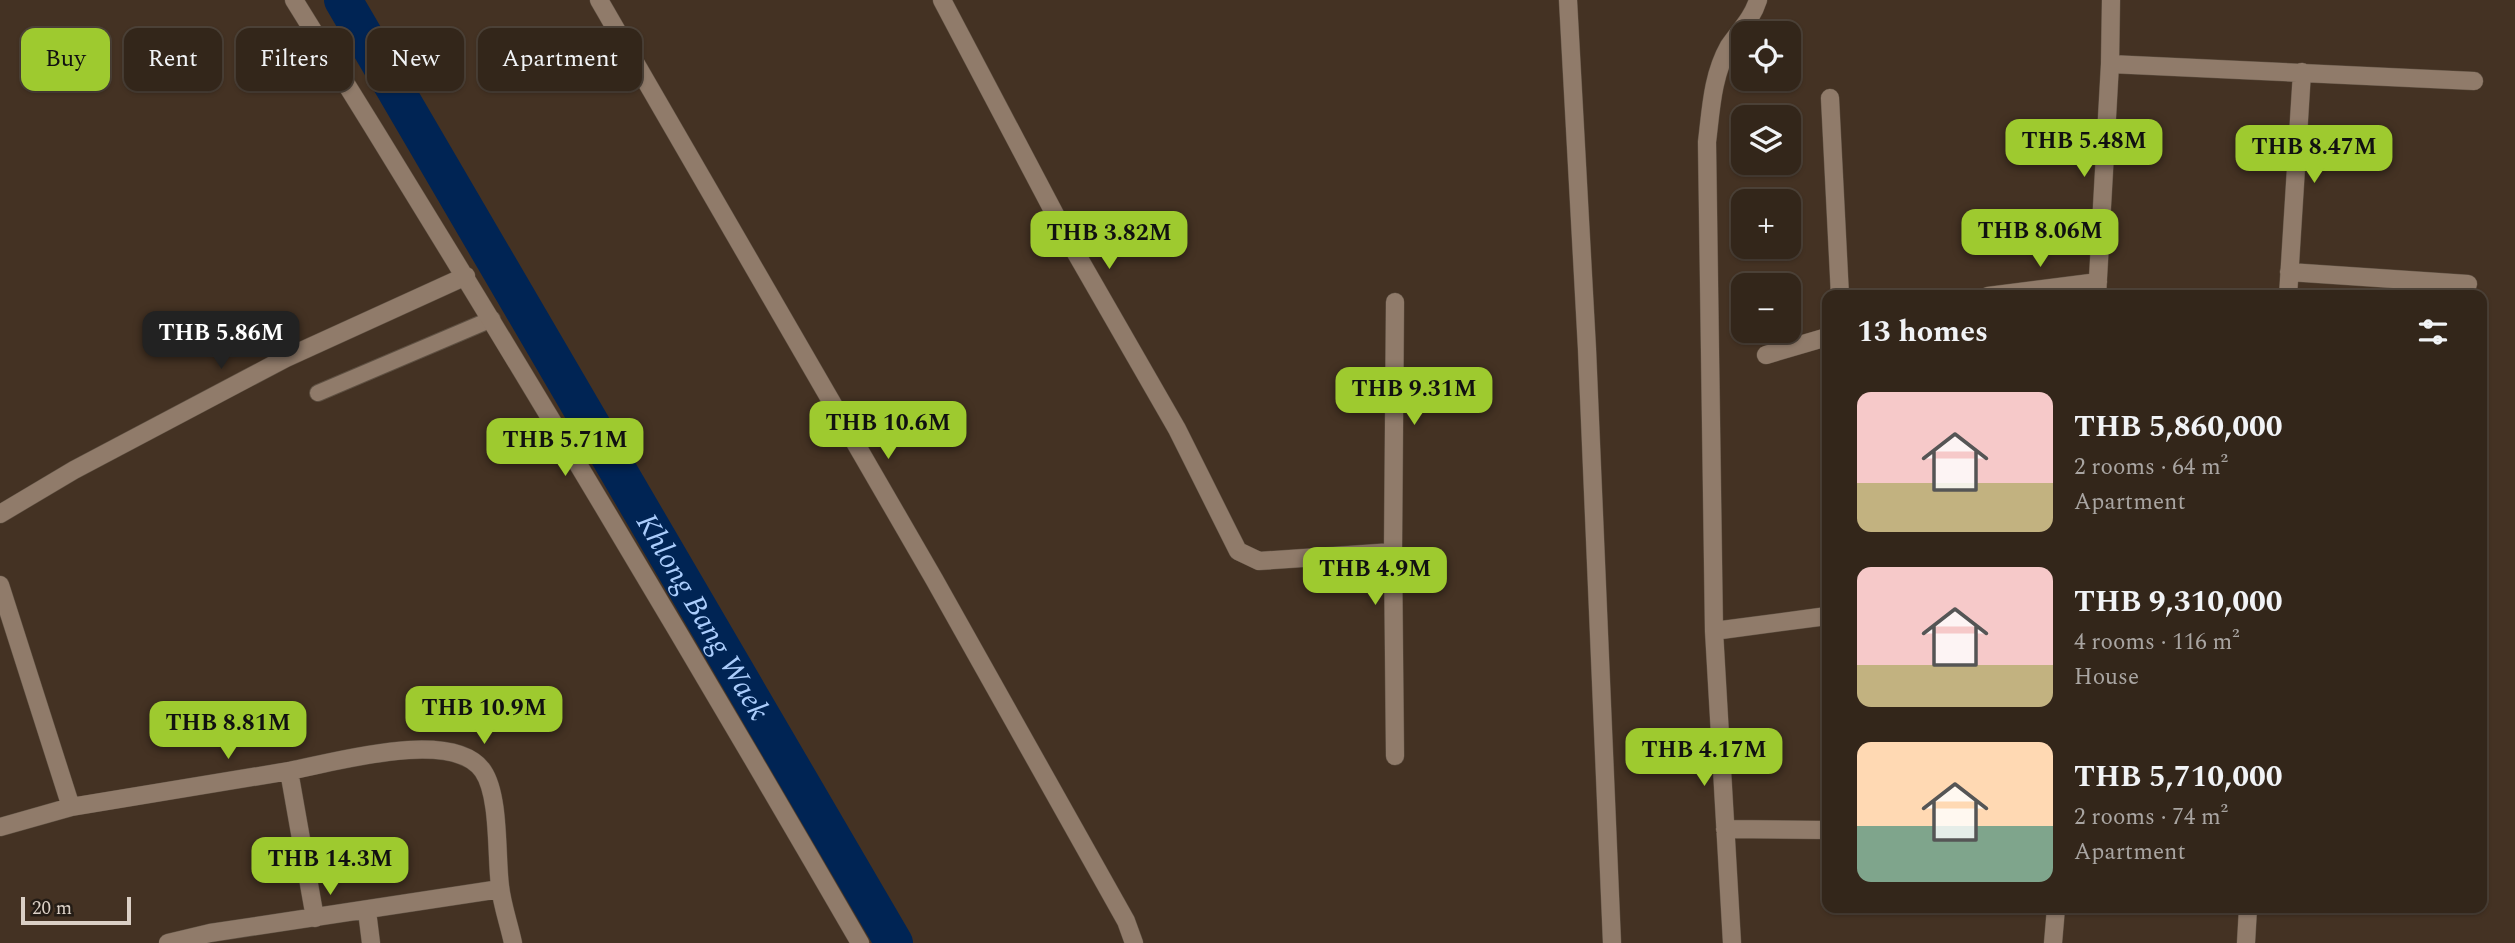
<!DOCTYPE html>
<html lang="en">
<head>
<meta charset="utf-8">
<style>
	body { margin:0; font-family:Spectral,serif; background:#3e3227; color:#f1f3f6; height:100vh; display:flex; flex-direction:column; font-size:26px; white-space:nowrap }
	* { box-sizing:border-box; margin:0 }
	p { font-size:23px; color:#a9a5a2 }
	.icon { flex:none; width:38px; height:38px; fill:none; stroke:currentColor; stroke-width:2; stroke-linecap:round; stroke-linejoin:round }
	.map { position:relative; flex:1; overflow:hidden }
	.panel { position:absolute; left:1822px; top:290px; width:665px; height:623px; display:flex; flex-direction:column; background:#33261a; border-radius:14px; box-shadow:0 2px 5px #0004,0 0 0 2px #4e4339 }
	.panel>* { flex:none }
	.guide { position:absolute; left:21px; top:28px; width:665px; height:63px; display:flex; gap:14px }
	.tools { position:absolute; left:1731px; top:21px; display:grid; gap:14px }
	.tools a { display:grid; place-items:center; width:70px; height:70px; border-radius:14px; background:#33261a; box-shadow:0 2px 5px #0004,0 0 0 2px #4e4339; font-size:35px }
	.scale { position:absolute; left:21px; bottom:18px; width:110px; box-sizing:border-box; padding-left:7px; border:4px solid #dbd0c6; border-top:0; font-size:19px; line-height:24px; white-space:nowrap; color:#dbd0c6; -webkit-text-stroke:5px #241c15; paint-order:stroke }
	.price { position:absolute; translate:-50% -60px; padding:0 16px; border-radius:14px; background:#9eca2f; color:#111; font-size:23px; line-height:46px; filter:drop-shadow(0 2px 4px #0008) }
	.price::after { content:''; position:absolute; left:50%; top:42px; width:21px; height:16px; margin-left:-10px; background:inherit; clip-path:polygon(0 0,100% 0,50% 100%) }
	.price.current { background:#222; color:#fff }
	ul { padding:0; list-style:none }
	li { display:flex; align-items:center; gap:21px; height:175px; padding:0 35px }
	li span { display:grid; place-items:center; flex:none; width:196px; height:140px; border-radius:14px; color:#555 }
	li>.icon { margin-inline-start:auto }
	span .icon { width:84px; height:84px; fill:#fffc; stroke-width:1 }
	li b { font-size:30px }
	h2 { display:flex; justify-content:space-between; align-items:center; height:84px; padding:0 35px; font-size:30px }
	.tag { padding:0 24px; border-radius:14px; background:#33261a; box-shadow:0 2px 5px #0004,0 0 0 2px #4e4339; font-size:24px; line-height:63px }
	.tag.current { background:#9eca2f; color:#111 }
	.map>svg:first-child { display:block }
</style>
</head>
<body>
<div class="map">
<svg width="2515" height="943" viewBox="0 0 2515 943">
	<rect width="100%" height="100%" fill="#443223"/>
	<g fill="none" stroke-linecap="round" stroke-linejoin="round">
		<path stroke="#002454" stroke-width="38" id="s1" d="M 343,0 L 894,943"/>
		<g stroke="#5f5143" stroke-width="18">
			<path id="lane" d="M 318,393 L 492,319"/>
		</g>
		<g stroke="#5f5143" stroke-width="19">
			<path id="street" d="M 294,0 C 488,311 676,625 860,943
				M 599,0 L 934,579 L 1126,921 L 1134,943
				M 942,0 L 1069,241 L 1177,429 L 1238,551 L 1259,561 L 1393,552 L 1395,756
				M 1568,0 L 1587,349 L 1612,943
				M 2111,0 L 2110,64 L 2474,81
				M 1830,98 L 1840,296
				M 2289,272 L 2468,284
				M 1988,296 L 2098,282
				M 2097,296 L 2110,64
				M 2288,296 L 2302,72
				M 1766,355 L 1827,337
				M 0,514 L 74,470 L 286,358 L 466,276
				M 1393,552 L 1395,302
				M 0,585 L 71,807
				M 1714,631 L 1827,616
				M 289,771 C 332,763 453,727 483,771 C 500,796 496,855 500,886 C 502,905 509,924 513,943
				M 0,827 L 71,807 L 289,771 L 315,918
				M 1725,829 L 1827,830
				M 367,911 L 371,943
				M 168,943 L 210,933 L 500,889
				M 1732,943 L 1714,631 L 1707,142 C 1711,110 1712,76 1729,46 C 1740,30 1752,19 1758,0
				M 2053,943 L 2056,908
				M 2246,943 L 2248,908"/>
		</g>
		<use href="#lane" stroke="#907b6a" stroke-width="16"/>
		<use href="#street" stroke="#907b6a" stroke-width="18"/>
	</g>
	<g text-anchor="middle" stroke-width="7" stroke-linejoin="round" paint-order="stroke">
		<g font-size="30" font-style="italic" fill="#abcdfc" stroke="#241c15">
			<text dy="10" stroke="none"><textPath href="#s1" startOffset="714">Khlong Bang Waek</textPath></text>
		</g>
	</g>
</svg>
<div class="tools">
<a><svg class="icon" aria-label="locate" viewBox="0 0 24 24"><circle cx="12" cy="12" r="6"/><path d="M12 2v4M12 18v4M2 12h4M18 12h4"/></svg></a>
<a><svg class="icon" aria-label="layers" viewBox="0 0 24 24"><path d="M12 4l9 5-9 5-9-5zM3 14l9 5 9-5"/></svg></a>
<a>+</a>
<a>−</a>
</div>
<div class="scale">20 m</div>
<b class="price" style="left:2084px;top:179px">THB 5.48M</b>
<b class="price" style="left:2314px;top:185px">THB 8.47M</b>
<b class="price" style="left:2040px;top:269px">THB 8.06M</b>
<b class="price" style="left:1109px;top:271px">THB 3.82M</b>
<b class="price current" style="left:221px;top:371px">THB 5.86M</b>
<b class="price" style="left:1414px;top:427px">THB 9.31M</b>
<b class="price" style="left:888px;top:461px">THB 10.6M</b>
<b class="price" style="left:565px;top:478px">THB 5.71M</b>
<b class="price" style="left:1375px;top:607px">THB 4.9M</b>
<b class="price" style="left:484px;top:746px">THB 10.9M</b>
<b class="price" style="left:228px;top:761px">THB 8.81M</b>
<b class="price" style="left:1704px;top:788px">THB 4.17M</b>
<b class="price" style="left:330px;top:897px">THB 14.3M</b>
<div class="guide">
<a class="tag current">Buy</a>
<a class="tag">Rent</a>
<a class="tag">Filters</a>
<a class="tag">New</a>
<a class="tag">Apartment</a>
</div>
<section class="panel">
<h2>13 homes<svg class="icon" aria-label="filters" viewBox="0 0 24 24"><path d="M4 7h16M4 17h16"/><circle cx="9" cy="7" r="2"/><circle cx="15" cy="17" r="2"/></svg></h2>
<ul>
<li><span style="background:linear-gradient(#f6c9c9 65%,#c2b280 0)"><svg class="icon" aria-label="home" viewBox="0 0 24 24"><path d="M3 11l9-7 9 7M6 9v11h12V9"/></svg></span><div><b>THB 5,860,000</b><p>2 rooms · 64 m²</p><p>Apartment</p></div></li>
<li><span style="background:linear-gradient(#f6c9c9 70%,#c2b280 0)"><svg class="icon" aria-label="home" viewBox="0 0 24 24"><path d="M3 11l9-7 9 7M6 9v11h12V9"/></svg></span><div><b>THB 9,310,000</b><p>4 rooms · 116 m²</p><p>House</p></div></li>
<li><span style="background:linear-gradient(#ffd9b3 60%,#7fa58c 0)"><svg class="icon" aria-label="home" viewBox="0 0 24 24"><path d="M3 11l9-7 9 7M6 9v11h12V9"/></svg></span><div><b>THB 5,710,000</b><p>2 rooms · 74 m²</p><p>Apartment</p></div></li>
</ul>
</section>
</div>
</body>
</html>
